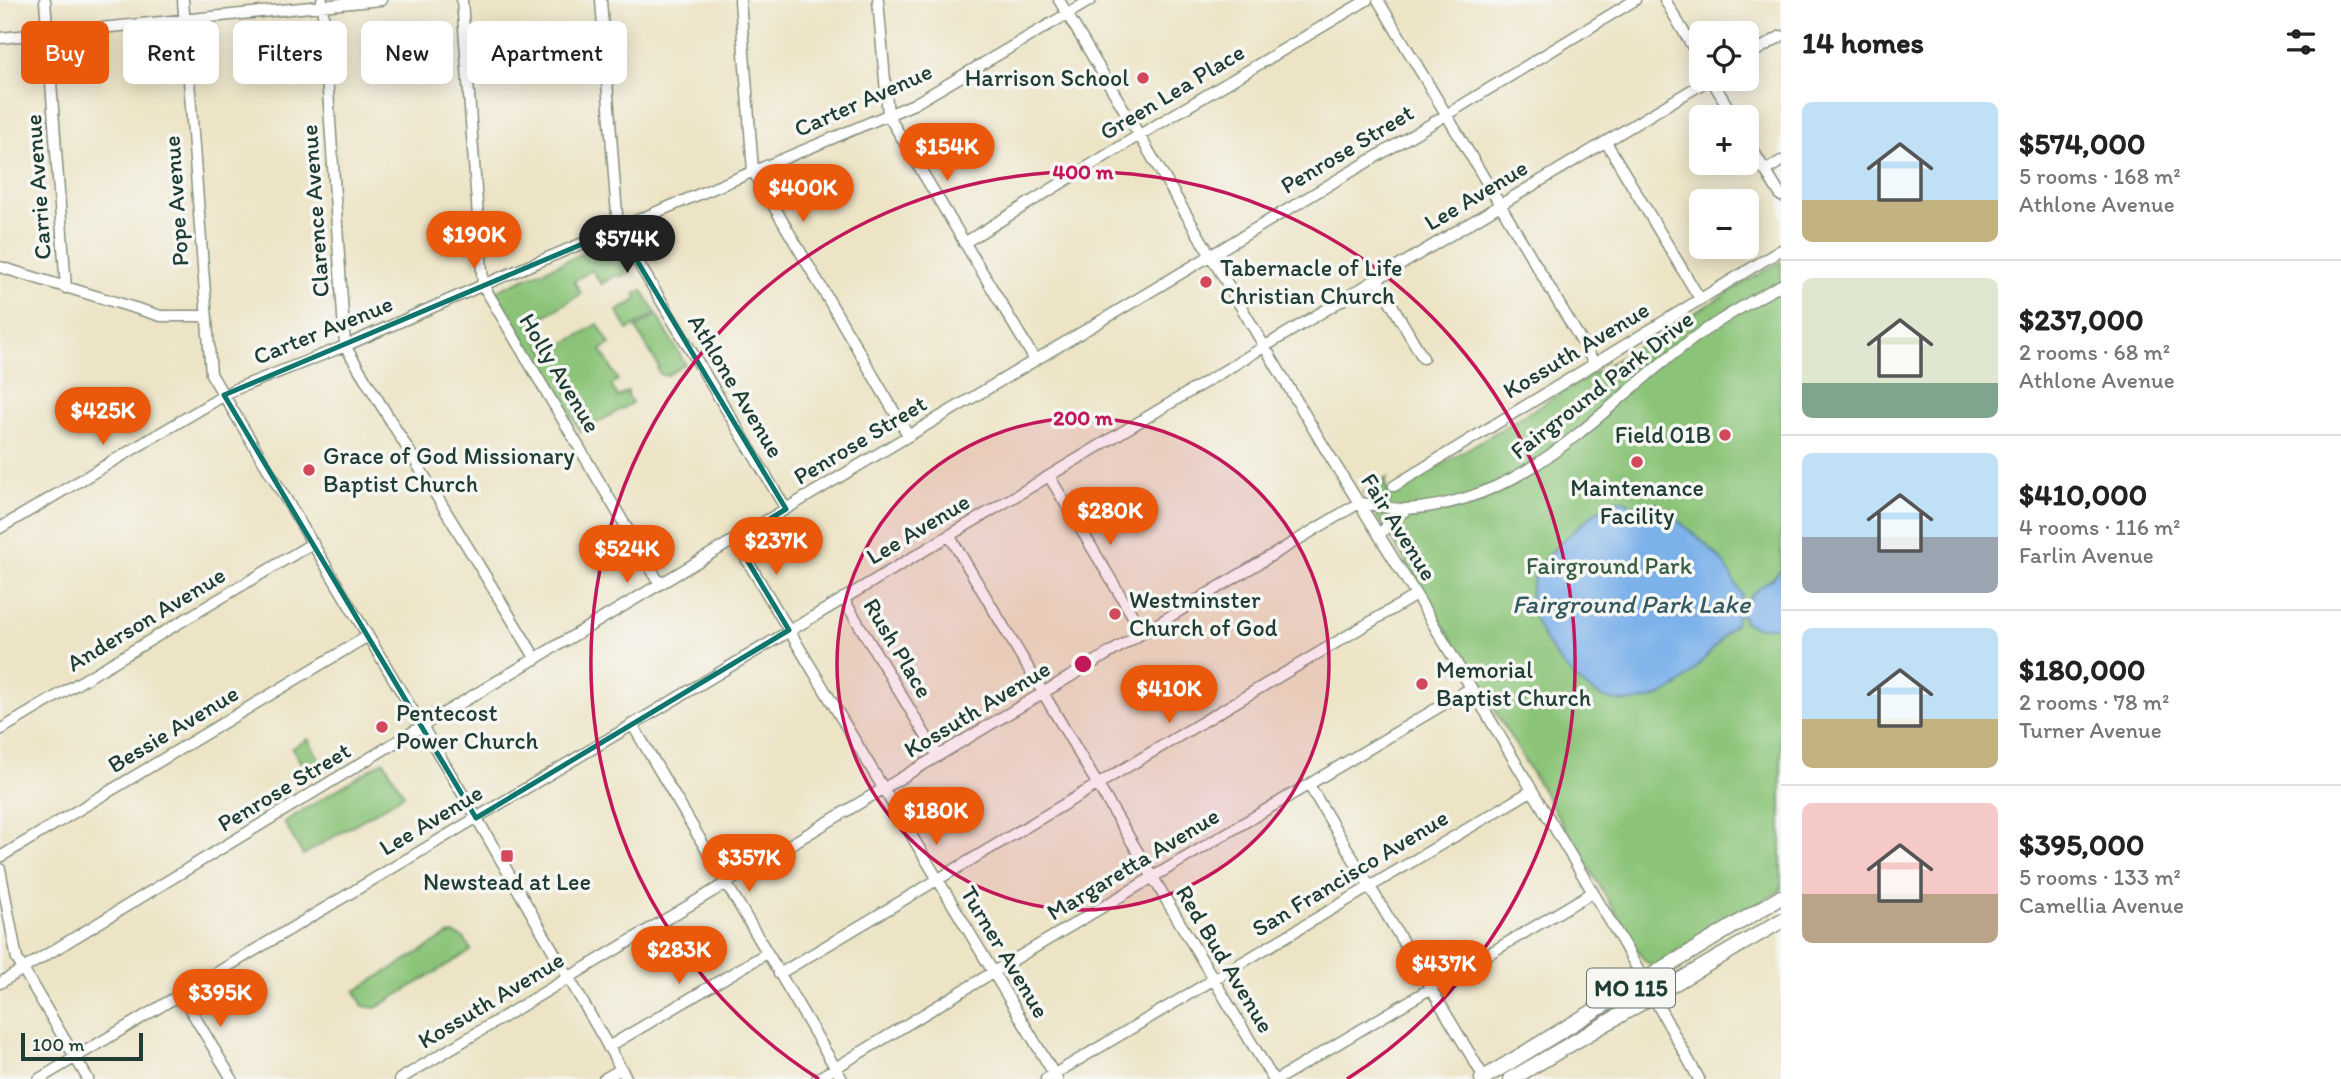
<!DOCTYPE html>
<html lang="en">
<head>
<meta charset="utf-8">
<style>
	body { margin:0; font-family:Itim,sans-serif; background:#f2f2f2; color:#222; height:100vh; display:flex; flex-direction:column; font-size:26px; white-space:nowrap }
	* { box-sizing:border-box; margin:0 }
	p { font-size:23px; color:#767676 }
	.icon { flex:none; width:38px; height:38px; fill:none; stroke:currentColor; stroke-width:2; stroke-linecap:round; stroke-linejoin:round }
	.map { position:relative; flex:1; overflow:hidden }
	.panel { display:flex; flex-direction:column; background:#fff; width:560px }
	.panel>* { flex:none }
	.banner { position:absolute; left:21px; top:21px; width:665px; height:63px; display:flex; gap:14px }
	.fabs { position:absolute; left:1689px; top:21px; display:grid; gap:14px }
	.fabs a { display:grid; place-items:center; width:70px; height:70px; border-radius:10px; background:#fff; box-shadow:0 4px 18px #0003; font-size:35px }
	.scale { position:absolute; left:21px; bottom:18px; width:122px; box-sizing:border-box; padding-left:7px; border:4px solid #1f3d34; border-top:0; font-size:19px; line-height:24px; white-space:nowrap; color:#1f3d34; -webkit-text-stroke:5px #f6f6f2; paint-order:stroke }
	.price { position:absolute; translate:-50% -60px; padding:0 16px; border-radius:24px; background:#ea580c; color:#fff; font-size:23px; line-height:46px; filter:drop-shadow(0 2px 4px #0008) }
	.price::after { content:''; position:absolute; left:50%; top:42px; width:21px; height:16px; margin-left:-10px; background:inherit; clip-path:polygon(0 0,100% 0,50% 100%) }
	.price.selected { background:#222; color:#fff }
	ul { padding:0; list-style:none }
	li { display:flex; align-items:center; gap:21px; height:175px; padding:0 21px }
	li+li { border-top:2px solid #e0e0e0 }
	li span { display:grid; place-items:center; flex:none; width:196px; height:140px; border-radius:10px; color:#555 }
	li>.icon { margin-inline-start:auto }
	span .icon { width:84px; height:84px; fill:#fffc; stroke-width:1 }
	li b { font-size:30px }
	h2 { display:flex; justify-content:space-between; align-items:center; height:84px; padding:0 21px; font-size:30px }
	.chip { padding:0 24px; border-radius:10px; background:#fff; box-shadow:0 4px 18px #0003; font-size:24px; line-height:63px }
	.chip.selected { background:#ea580c; color:#fff }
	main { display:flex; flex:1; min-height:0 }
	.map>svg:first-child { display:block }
</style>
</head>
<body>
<main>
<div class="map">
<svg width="1781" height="1079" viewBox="0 0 1781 1079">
	<rect width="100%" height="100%" fill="#f6f6f2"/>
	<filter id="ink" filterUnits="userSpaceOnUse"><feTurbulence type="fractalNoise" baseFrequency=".0143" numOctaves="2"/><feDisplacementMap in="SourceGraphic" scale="14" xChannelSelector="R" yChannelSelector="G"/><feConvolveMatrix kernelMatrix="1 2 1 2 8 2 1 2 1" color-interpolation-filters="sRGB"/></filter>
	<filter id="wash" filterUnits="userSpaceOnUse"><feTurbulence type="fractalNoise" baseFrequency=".00686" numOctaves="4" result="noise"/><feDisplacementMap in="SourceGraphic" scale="28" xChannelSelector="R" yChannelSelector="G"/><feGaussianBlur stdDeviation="1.57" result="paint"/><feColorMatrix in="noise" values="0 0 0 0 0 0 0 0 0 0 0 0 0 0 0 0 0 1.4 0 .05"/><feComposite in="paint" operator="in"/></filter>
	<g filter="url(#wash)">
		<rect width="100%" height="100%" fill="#ede4c6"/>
		<path fill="#8bc478" stroke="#558056" stroke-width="2" d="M 612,241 L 630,272 L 621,277 L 619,274 L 601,284 L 592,270 L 574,281 L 581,294 L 530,325 L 547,354 L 598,324 L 610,344 L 601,350 L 618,380 L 611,385 L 618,397 L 628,391 L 628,396 L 632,403 L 581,432 L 496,291 Z
			M 1781,261 L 1781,890 L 1657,964 L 1651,965 L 1644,960 L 1389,534 L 1376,515 L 1390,501 L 1364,495 L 1364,492 L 1387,478 L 1385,485 L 1388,492 C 1396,499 1400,492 1406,486 Z
			M 642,290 L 656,313 L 628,330 L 617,311 L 635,301 L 637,297 L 635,294 Z
			M 657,315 L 685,364 L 666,376 L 660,374 L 657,369 L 659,367 L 636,328 Z
			M 308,739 L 325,769 L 310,778 L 292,748 Z
			M 384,761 L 404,795 L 303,855 L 284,822 Z
			M 454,934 L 464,938 L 471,950 L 469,952 L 376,1008 L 363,1006 L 355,991 L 448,935 Z"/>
		<path fill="#7cb1ea" stroke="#4e778f" stroke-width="2" d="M 1618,500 L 1626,500 L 1630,505 L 1648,508 L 1656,503 C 1676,519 1706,542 1722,561 C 1730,571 1734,584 1742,594 L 1741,599 L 1748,601 C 1752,588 1773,583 1781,569 L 1781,627 L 1755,627 L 1743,621 L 1744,616 L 1737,615 L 1735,624 C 1727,630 1723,637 1717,644 C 1702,662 1684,685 1663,695 C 1646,702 1622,704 1605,698 C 1571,685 1525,626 1531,589 C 1536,563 1556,546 1575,530 C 1588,518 1601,505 1618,500 Z"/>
	</g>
	<g filter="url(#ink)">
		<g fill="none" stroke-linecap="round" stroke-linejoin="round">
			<g stroke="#86907d" stroke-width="13">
				<path id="minor" d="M 45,0 L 66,288
					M 183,0 L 211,374 L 471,808 L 627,1079
					M 322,0 L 345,346 L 536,659
					M 462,0 L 483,285 L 660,584
					M 601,0 L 618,229 L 786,509
					M 740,0 L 753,171 L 908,435
					M 878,0 L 888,115 L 1035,360
					M 1059,0 L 1323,445 L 1416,595 L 1623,943 L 1699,1079
					M 1378,0 L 1595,364
					M 1665,0 L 1701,61
					M 0,38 L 381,0
					M 1746,57 L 1781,36
					M 1711,79 L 1734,117
					M 1746,139 L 1781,196
					M 1606,142 L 1700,299
					M 1765,171 L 1781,161
					M 964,243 L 1133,139 L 1367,0
					M 0,267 L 161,316 L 206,316
					M 1377,279 L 1423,358
					M 1049,476 L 1143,633
					M 1394,486 L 1781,250
					M 0,528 L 233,390 L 345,346 L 483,285 L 914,104 L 1091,0
					M 949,535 L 1273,1079
					M 1379,536 L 1390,522 L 1407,509
					M 735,540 L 1057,1079
					M 843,598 L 938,756
					M 632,724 L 842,1079
					M 0,730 L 313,543
					M 1309,785 L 1485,1079
					M 0,857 L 368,636
					M 0,869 L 17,959 L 88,1079
					M 779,974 L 1416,595
					M 0,983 L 429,722 L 1446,115 L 1635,0
					M 181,994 L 232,1079
					M 608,1047 L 767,953
					M 39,1079 L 1049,476 L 1710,79
					M 400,1079 L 1359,503 C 1375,504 1390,510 1406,509 C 1521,503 1590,420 1673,354 C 1706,327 1744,305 1781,285
					M 604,1079 L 621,1069
					M 817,1079 L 1000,968 L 1471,688
					M 1046,1079 L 1531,791
					M 1278,1079 L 1593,892"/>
			</g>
			<g stroke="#86907d" stroke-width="17">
				<path id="major" d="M 1482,1079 L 1781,897
					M 1511,1079 L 1781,921"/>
			</g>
			<use href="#minor" stroke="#fff" stroke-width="10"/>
			<use href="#major" stroke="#fff" stroke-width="14"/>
		</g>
	</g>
	<path fill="none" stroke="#0f766e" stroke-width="5" stroke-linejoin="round" d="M 618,229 L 786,509 L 735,540 L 789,630 L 476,818 L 224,395 Z"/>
	<circle cx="1083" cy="664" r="246" fill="#c2185b" fill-opacity=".12"/>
	<g fill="none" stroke="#c2185b" stroke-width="3.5">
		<circle cx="1083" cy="664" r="246"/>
		<path d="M819 1079A492 492 0 1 1 1347 1079"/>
	</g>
	<g fill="#d1495b" stroke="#f6f6f2" stroke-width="2.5">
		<circle cx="1143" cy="78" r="7"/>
		<circle cx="1206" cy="282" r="7"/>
		<circle cx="1725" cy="435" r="7"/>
		<circle cx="1637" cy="462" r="7"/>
		<circle cx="309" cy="470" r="7"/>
		<circle cx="1115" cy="614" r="7"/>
		<circle cx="1422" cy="684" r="7"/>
		<circle cx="382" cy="727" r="7"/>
		<rect x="500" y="849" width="14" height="14" rx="3.5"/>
	</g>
	<g text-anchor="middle" stroke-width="7" stroke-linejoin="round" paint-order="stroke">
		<rect fill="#f6f6f2" stroke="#60746d" stroke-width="2" x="1587" y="968.5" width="88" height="39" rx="5"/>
		<g font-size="23" font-weight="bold" fill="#1f3d34">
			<text x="1631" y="996">MO 115</text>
		</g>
		<g font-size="24" fill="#1f3d34" stroke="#f6f6f2" text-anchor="start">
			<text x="1129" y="86" text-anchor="end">Harrison School</text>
			<text x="1220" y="276">Tabernacle of Life<tspan x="1220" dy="28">Christian Church</tspan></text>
			<text x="1711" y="443" text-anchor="end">Field 01B</text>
			<text x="323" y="464">Grace of God Missionary<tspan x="323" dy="28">Baptist Church</tspan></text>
			<text x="1637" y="496" text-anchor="middle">Maintenance<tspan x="1637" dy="28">Facility</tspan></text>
			<text x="1129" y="608">Westminster<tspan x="1129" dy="28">Church of God</tspan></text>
			<text x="1436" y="678">Memorial<tspan x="1436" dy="28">Baptist Church</tspan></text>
			<text x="396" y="721">Pentecost<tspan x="396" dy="28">Power Church</tspan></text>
			<text x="507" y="890" text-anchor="middle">Newstead at Lee</text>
		</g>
		<g font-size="24" fill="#1f3d34" stroke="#f6f6f2">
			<text transform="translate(1172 92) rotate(-31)" y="8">Green Lea Place</text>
			<text transform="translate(863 100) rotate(-24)" y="8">Carter Avenue</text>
			<text transform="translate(1347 149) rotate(-31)" y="8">Penrose Street</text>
			<text transform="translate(38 187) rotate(-94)" y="8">Carrie Avenue</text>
			<text transform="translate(1476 195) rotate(-31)" y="8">Lee Avenue</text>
			<text transform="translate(176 201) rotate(-94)" y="8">Pope Avenue</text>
			<text transform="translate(315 211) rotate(-94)" y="8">Clarence Avenue</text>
			<text transform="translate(323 330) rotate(-22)" y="8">Carter Avenue</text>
			<text transform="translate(1576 350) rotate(-31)" y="8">Kossuth Avenue</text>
			<text transform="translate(560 373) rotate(59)" y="8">Holly Avenue</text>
			<text transform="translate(1602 385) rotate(-38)" y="8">Fairground Park Drive</text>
			<text transform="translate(736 386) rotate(59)" y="8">Athlone Avenue</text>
			<text transform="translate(860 440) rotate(-31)" y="8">Penrose Street</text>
			<text transform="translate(1399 527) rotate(58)" y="8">Fair Avenue</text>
			<text transform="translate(918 529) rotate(-31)" y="8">Lee Avenue</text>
			<text transform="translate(146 619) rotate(-31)" y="8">Anderson Avenue</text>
			<text transform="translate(898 648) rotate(59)" y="8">Rush Place</text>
			<text transform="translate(977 709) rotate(-31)" y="8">Kossuth Avenue</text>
			<text transform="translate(173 729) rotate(-31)" y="8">Bessie Avenue</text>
			<text transform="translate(284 787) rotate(-31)" y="8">Penrose Street</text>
			<text transform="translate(431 820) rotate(-31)" y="8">Lee Avenue</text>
			<text transform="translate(1133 864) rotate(-31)" y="8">Margaretta Avenue</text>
			<text transform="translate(1350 873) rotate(-31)" y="8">San Francisco Avenue</text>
			<text transform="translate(1005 952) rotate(59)" y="8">Turner Avenue</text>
			<text transform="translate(1225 959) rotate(59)" y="8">Red Bud Avenue</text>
			<text transform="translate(491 1000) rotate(-31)" y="8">Kossuth Avenue</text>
		</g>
		<g font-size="24" fill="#3a5f45" stroke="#f6f6f2">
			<text x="1609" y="574">Fairground Park</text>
		</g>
		<g font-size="26" font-style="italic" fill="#365a62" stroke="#f6f6f2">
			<text x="1631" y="613">Fairground Park Lake</text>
		</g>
	</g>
	<circle cx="1083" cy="664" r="10" fill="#c2185b" stroke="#f6f6f2" stroke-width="3.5"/>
	<g font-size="21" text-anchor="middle" font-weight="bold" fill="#c2185b" stroke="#f6f6f2" stroke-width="7" stroke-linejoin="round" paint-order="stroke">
		<text x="1083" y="179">400 m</text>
		<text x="1083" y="425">200 m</text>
	</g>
</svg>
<div class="fabs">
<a><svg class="icon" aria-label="locate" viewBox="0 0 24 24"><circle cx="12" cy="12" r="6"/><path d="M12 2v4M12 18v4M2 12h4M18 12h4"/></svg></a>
<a>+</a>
<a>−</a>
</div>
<div class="scale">100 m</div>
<b class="price" style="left:947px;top:183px">$154K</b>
<b class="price" style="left:803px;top:224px">$400K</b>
<b class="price" style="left:474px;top:271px">$190K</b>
<b class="price selected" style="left:627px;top:275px">$574K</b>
<b class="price" style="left:103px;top:447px">$425K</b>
<b class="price" style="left:1110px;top:547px">$280K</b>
<b class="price" style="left:776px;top:577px">$237K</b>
<b class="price" style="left:627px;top:585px">$524K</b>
<b class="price" style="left:1169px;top:725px">$410K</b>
<b class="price" style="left:936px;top:847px">$180K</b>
<b class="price" style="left:749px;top:894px">$357K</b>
<b class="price" style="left:679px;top:986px">$283K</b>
<b class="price" style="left:1444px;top:1000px">$437K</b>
<b class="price" style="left:220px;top:1029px">$395K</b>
<div class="banner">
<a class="chip selected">Buy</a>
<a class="chip">Rent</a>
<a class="chip">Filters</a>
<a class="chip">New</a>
<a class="chip">Apartment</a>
</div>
</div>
<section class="panel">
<h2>14 homes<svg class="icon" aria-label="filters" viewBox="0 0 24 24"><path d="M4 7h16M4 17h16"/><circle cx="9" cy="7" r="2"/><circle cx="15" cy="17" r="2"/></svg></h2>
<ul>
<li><span style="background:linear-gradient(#bfe0f5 70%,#c2b280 0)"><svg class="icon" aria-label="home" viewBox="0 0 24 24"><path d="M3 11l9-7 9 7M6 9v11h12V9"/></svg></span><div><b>$574,000</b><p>5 rooms · 168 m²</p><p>Athlone Avenue</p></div></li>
<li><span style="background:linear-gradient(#dfe7d0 75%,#7fa58c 0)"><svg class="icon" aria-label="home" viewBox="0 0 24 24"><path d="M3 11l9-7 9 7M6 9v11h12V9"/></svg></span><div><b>$237,000</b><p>2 rooms · 68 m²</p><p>Athlone Avenue</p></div></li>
<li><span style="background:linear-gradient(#bfe0f5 60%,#9aa5b1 0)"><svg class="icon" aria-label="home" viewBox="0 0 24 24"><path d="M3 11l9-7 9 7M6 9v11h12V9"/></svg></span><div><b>$410,000</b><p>4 rooms · 116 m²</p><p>Farlin Avenue</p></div></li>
<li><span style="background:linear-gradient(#bfe0f5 65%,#c2b280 0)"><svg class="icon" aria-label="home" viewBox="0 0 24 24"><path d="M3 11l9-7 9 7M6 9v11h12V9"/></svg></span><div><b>$180,000</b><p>2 rooms · 78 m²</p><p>Turner Avenue</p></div></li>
<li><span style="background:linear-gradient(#f6c9c9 65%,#b9a48a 0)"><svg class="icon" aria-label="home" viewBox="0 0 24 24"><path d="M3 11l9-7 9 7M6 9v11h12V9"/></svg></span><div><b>$395,000</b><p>5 rooms · 133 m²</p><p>Camellia Avenue</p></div></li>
</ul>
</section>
</main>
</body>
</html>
